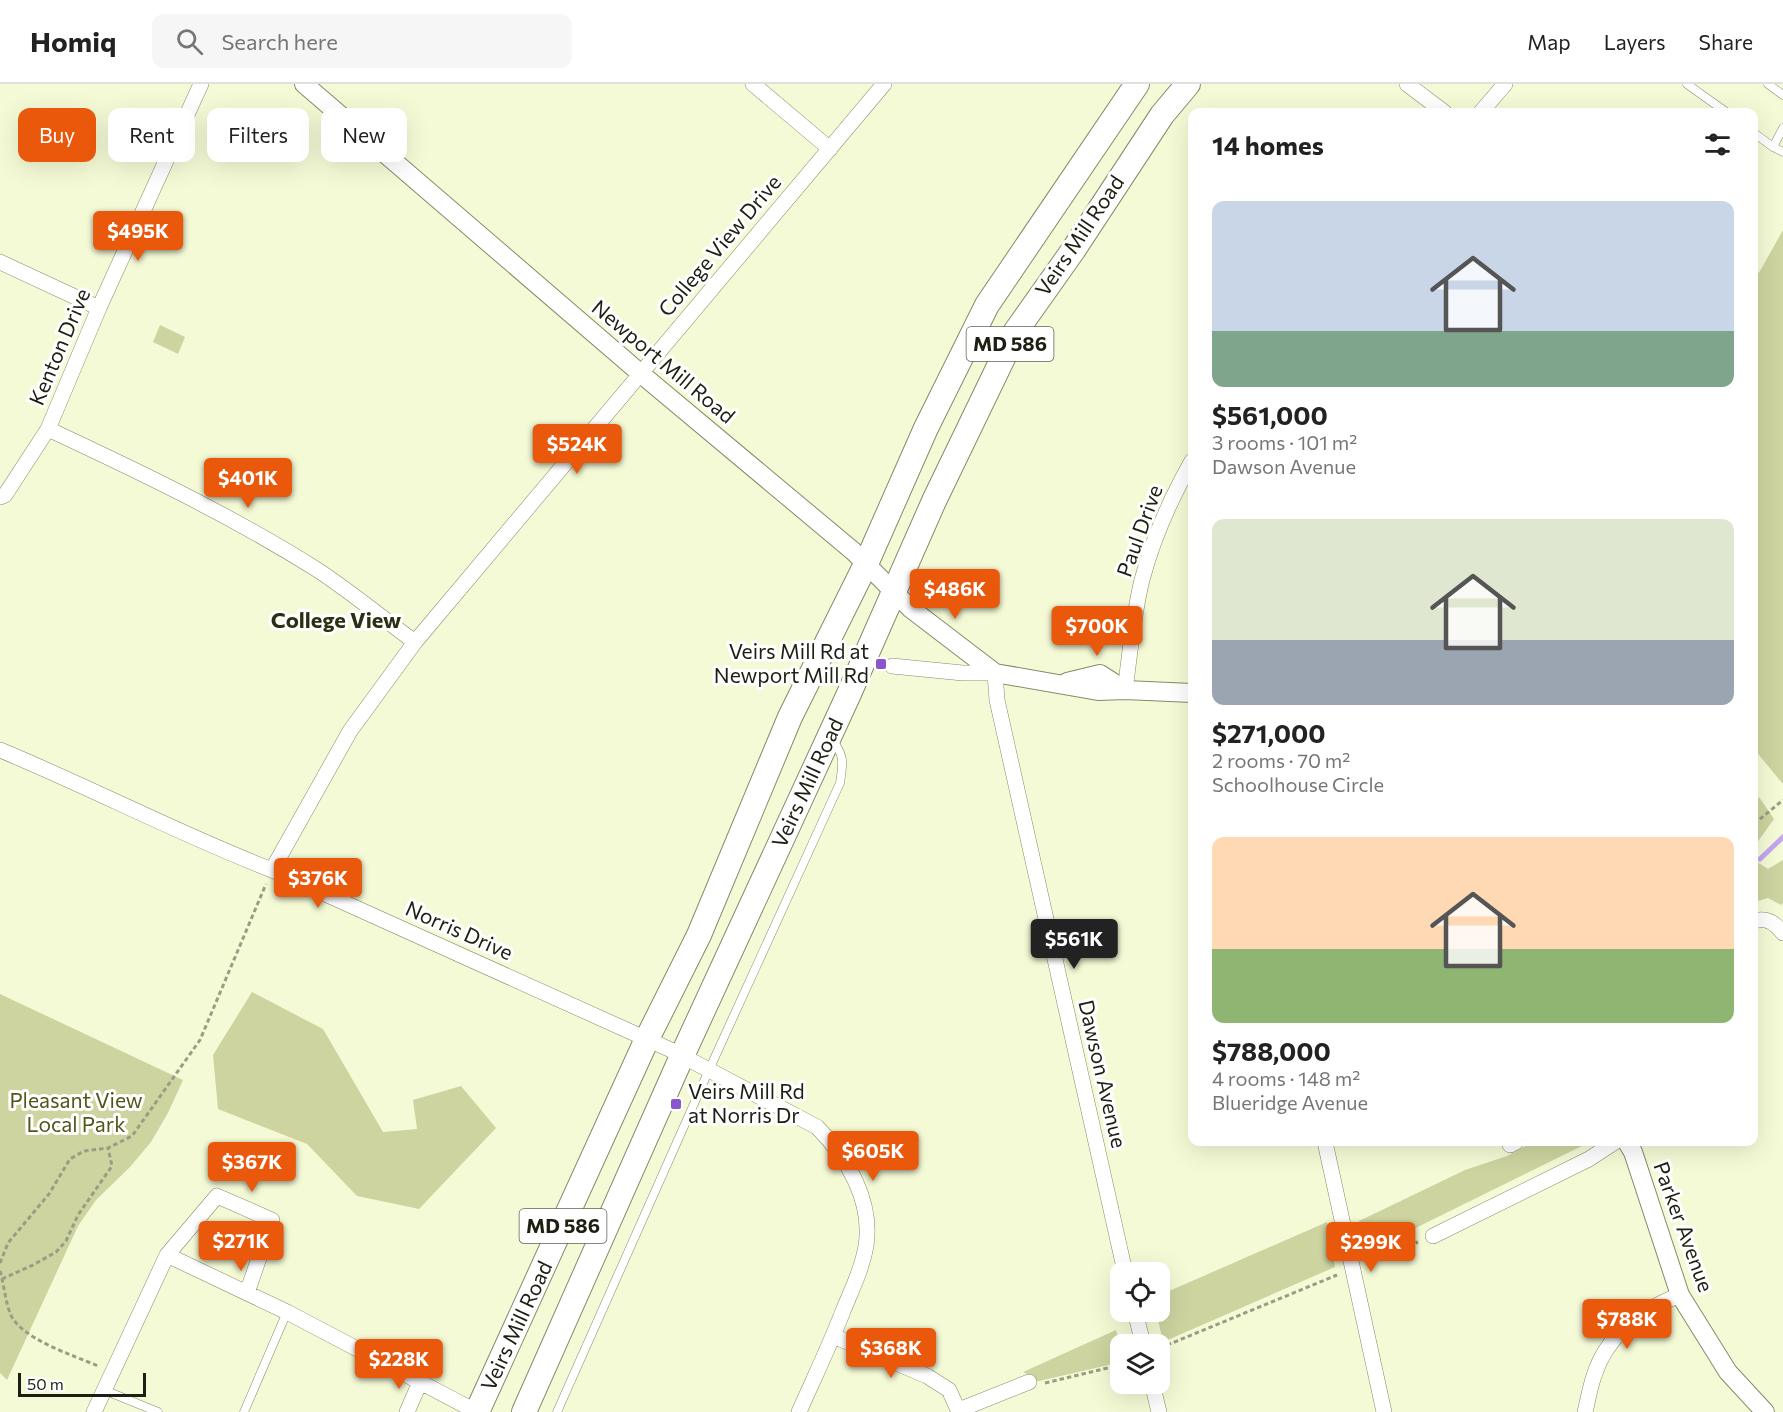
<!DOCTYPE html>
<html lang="en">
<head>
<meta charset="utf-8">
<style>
	body { margin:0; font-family:Commissioner,sans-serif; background:#f6f6f6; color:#222; height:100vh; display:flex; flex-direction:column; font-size:22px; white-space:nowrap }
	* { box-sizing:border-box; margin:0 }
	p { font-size:20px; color:#767676 }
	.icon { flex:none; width:33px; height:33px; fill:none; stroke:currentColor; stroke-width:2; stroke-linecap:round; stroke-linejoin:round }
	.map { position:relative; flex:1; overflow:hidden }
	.details { position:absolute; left:1188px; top:24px; width:570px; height:1038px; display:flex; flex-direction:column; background:#fff; border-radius:12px; box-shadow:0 6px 24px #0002 }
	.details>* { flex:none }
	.top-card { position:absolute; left:18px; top:24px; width:570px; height:54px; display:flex; gap:12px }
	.fabs { position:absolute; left:1110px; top:1178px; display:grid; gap:12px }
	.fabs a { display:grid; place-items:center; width:60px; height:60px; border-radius:12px; background:#fff; box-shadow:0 6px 24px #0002; font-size:30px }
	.scale { position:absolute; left:18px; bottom:15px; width:128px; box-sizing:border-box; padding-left:6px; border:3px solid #1d1f12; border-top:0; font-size:16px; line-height:21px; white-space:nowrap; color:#1d1f12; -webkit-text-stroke:4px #fff; paint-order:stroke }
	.price { position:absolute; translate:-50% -51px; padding:0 14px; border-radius:6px; background:#ea580c; color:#fff; font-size:20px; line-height:39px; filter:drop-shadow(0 2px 3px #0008) }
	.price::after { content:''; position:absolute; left:50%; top:36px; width:18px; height:14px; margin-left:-9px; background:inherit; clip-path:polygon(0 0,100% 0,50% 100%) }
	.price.current { background:#222; color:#fff }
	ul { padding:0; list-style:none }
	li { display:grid; align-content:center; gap:12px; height:318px; padding:0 24px }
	li span { display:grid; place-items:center; height:186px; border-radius:12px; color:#555 }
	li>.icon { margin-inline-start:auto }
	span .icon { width:108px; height:108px; fill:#fffc; stroke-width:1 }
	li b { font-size:26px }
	h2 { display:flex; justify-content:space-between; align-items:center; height:72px; padding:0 24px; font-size:26px }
	.pill { padding:0 21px; border-radius:12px; background:#fff; box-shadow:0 6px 24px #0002; font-size:21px; line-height:54px }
	.pill.current { background:#ea580c; color:#fff }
	header { display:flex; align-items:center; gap:36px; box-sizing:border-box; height:84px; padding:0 30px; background:#fff; border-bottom:2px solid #e0e0e0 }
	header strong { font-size:28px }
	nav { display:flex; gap:33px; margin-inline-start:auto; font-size:21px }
	.search { width:420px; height:54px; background:#f6f6f6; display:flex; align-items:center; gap:15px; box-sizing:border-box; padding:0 21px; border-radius:12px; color:#767676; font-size:22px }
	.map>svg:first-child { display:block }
</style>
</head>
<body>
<header>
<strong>Homiq</strong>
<div class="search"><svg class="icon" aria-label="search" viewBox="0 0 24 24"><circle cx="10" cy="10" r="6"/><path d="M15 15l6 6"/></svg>Search here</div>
<nav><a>Map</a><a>Layers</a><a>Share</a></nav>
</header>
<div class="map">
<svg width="1783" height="1328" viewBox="0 0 1783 1328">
	<rect width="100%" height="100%" fill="#f5fad6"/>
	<path fill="#ced4a0" d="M 1783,146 L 1783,700 L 1754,665 L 1754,194 L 1760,187 Z
		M 160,241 L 185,253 L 178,270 L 153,258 Z
		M 1759,713 L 1774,735 L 1754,763 L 1754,719 Z
		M 1754,776 L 1768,785 L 1783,776 L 1783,819 L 1781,821 L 1768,814 L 1754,818 Z
		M 252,908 L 323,945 L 383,1048 L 417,1045 L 413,1016 L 461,1002 L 496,1044 L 419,1125 L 357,1112 L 307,1060 L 218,1025 L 213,971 Z
		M 0,910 L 183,996 L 168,1029 L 151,1058 L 130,1083 L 96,1116 L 78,1142 L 7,1296 L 0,1289 Z
		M 1533,1058 L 1590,1058 L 1365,1169 L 1359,1137 L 1465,1086 L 1507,1072 Z
		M 1327,1138 L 1335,1183 L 1163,1258 L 1156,1227 L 1160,1227 L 1160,1211 Z
		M 1116,1246 L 1120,1261 L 1120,1278 L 1117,1279 L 1035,1298 L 1034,1293 L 1023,1288 Z"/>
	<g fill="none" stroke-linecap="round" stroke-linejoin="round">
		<path stroke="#c4a6ef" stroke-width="5" d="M 1760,775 L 1783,753"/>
		<g stroke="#868a6a" stroke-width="9">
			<path id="service" d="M 1687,0 L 1726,28
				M 1768,0 L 1783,11
				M 1783,44 L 1773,63 L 1783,68
				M 1754,49 L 1773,63
				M 104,1306 L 158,1328
				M 244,1328 L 287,1228
				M 557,1328 L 709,986 L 840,699 C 843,678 845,673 832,655"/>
		</g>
		<g stroke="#868a6a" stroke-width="16">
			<path id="minor" d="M 753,0 L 830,65
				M 1407,0 L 1444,28
				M 1481,28 L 1505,0
				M 0,178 L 99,224
				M 48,345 C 140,388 230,431 316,485 C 350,507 382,534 415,558
				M 0,413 L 5,411 L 48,345 L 99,224 L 201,0
				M 892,582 L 963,589 L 995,589 L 997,616 L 1125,1188
				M 1125,606 C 1130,570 1133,532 1142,496 C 1153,454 1171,414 1192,377
				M 0,666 C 92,704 179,750 272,786 L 671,966 L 817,1043 C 847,1073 873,1117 866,1162 C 862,1185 852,1205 843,1227 C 830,1261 814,1294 799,1328
				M 272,786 L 350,647 L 415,558 L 884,0
				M 1754,837 C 1767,833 1775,839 1783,849
				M 1325,1058 L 1384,1328
				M 1510,1061 L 1516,1058
				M 1433,1152 L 1589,1075 L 1615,1058
				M 167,1171 L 217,1112 L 272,1136 L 247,1209
				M 1135,1227 L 1143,1260
				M 833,1252 L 927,1292 L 949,1306 L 959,1328
				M 1152,1299 L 1159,1328
				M 959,1326 L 1029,1298
				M 94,1328 L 167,1171 L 287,1228 L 477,1328
				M 407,1328 L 420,1298
				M 1585,1328 C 1588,1316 1590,1303 1594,1292 C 1607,1250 1641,1226 1680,1211"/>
		</g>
		<g stroke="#868a6a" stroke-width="20">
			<path id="tertiary" d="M 304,0 L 640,289 L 853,467 L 910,524 L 995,589 L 1098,607 L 1125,606 L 1192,609
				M 1067,598 L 1100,590 L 1125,606
				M 1627,1058 L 1633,1068 L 1680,1211 L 1728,1288 L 1765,1328"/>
		</g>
		<g stroke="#868a6a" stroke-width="26">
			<path id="primary" d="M 477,1328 L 647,955 L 699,851 L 790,633 L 866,480 L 926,344 L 987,221 L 1137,0
				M 524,1328 L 682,972 L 848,612 L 934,417 L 1016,247 L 1074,165 L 1162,31 L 1188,0"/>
		</g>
		<path stroke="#999d83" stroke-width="3" stroke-dasharray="4.5 3" stroke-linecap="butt" d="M 1754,740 L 1783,716
			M 0,1179 L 8,1159 L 49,1110 L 70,1075 L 84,1067 L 108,1064 L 132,1052 L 200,956 L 266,800
			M 1367,1179 L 1418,1158
			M 0,1187 C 4,1200 5,1216 10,1229 C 20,1255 73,1271 98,1282
			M 2,1195 L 33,1181 L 56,1168 L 66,1157 L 78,1131 L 112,1082 L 108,1064
			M 1160,1264 L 1337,1191
			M 1045,1299 L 1120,1281"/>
		<use href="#service" stroke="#fff" stroke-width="8"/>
		<use href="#minor" stroke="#fff" stroke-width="15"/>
		<use href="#tertiary" stroke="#fff" stroke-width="18"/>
		<use href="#primary" stroke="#fff" stroke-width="24"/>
	</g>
	<g fill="#8d55cc" stroke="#fff" stroke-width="2">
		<rect x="875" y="574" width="12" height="12" rx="3"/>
		<rect x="670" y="1014" width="12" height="12" rx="3"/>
	</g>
	<g text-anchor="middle" stroke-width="6" stroke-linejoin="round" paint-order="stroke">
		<g fill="#fff" stroke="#616259" stroke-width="1.5">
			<rect x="966.5" y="243" width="87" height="34" rx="4.5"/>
			<rect x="519.5" y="1125" width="87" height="34" rx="4.5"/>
		</g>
		<g font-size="20" font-weight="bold" fill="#1d1f12">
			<text x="1010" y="267">MD 586</text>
			<text x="563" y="1149">MD 586</text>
		</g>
		<g font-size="21" fill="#1d1f12" stroke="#fff">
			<text transform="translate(1080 152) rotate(-56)" y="7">Veirs Mill Road</text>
			<text transform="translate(720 162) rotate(-50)" y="7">College View Drive</text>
			<text transform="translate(60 263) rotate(-67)" y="7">Kenton Drive</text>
			<text transform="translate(663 278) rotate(40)" y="7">Newport Mill Road</text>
			<text transform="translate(1140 447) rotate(-70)" y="7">Paul Drive</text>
			<text transform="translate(808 699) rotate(-65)" y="7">Veirs Mill Road</text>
			<text transform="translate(459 847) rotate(24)" y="7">Norris Drive</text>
			<text transform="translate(1102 990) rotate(77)" y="7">Dawson Avenue</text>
			<text transform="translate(1683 1143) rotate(70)" y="7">Parker Avenue</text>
			<text transform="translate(517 1242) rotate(-65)" y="7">Veirs Mill Road</text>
		</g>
		<g font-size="21" fill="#1d1f12" stroke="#fff" text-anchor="end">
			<text x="869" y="575">Veirs Mill Rd at<tspan x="869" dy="24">Newport Mill Rd</tspan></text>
			<text x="688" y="1015" text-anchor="start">Veirs Mill Rd<tspan x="688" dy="24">at Norris Dr</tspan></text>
		</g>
		<g font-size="21" fill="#51561a" stroke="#fff">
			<text x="76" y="1024">Pleasant View<tspan x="76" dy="24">Local Park</tspan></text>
		</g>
		<g font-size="22" font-weight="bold" fill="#2c2f11" stroke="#fff">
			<text x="336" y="544">College View</text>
		</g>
	</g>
</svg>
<div class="fabs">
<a><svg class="icon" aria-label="locate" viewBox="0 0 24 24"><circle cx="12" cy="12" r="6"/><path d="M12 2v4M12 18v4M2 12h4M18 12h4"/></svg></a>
<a><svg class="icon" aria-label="layers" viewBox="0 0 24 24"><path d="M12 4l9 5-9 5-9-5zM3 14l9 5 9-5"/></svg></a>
</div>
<div class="scale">50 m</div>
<b class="price" style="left:138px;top:178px">$495K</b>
<b class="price" style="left:577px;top:391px">$524K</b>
<b class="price" style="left:248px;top:425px">$401K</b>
<b class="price" style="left:955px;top:536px">$486K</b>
<b class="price" style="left:1097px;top:573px">$700K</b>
<b class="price" style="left:318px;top:825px">$376K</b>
<b class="price current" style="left:1074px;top:886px">$561K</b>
<b class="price" style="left:873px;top:1098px">$605K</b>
<b class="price" style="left:252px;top:1109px">$367K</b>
<b class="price" style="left:241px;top:1188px">$271K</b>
<b class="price" style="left:1371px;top:1189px">$299K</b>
<b class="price" style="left:1627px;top:1266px">$788K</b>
<b class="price" style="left:891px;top:1295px">$368K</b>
<b class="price" style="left:399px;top:1306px">$228K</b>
<div class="top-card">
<a class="pill current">Buy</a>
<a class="pill">Rent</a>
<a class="pill">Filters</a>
<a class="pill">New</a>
</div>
<section class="details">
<h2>14 homes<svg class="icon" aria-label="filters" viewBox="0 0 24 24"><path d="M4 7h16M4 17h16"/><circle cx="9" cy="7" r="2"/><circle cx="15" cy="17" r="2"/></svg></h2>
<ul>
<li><span style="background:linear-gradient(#c9d6e8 70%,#7fa58c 0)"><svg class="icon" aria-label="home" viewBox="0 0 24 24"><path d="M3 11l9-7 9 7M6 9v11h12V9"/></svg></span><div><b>$561,000</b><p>3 rooms · 101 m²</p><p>Dawson Avenue</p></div></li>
<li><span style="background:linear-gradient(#dfe7d0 65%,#9aa5b1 0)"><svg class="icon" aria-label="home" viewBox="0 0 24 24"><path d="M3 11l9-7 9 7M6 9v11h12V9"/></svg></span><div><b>$271,000</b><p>2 rooms · 70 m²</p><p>Schoolhouse Circle</p></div></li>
<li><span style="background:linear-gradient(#ffd9b3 60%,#8fb573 0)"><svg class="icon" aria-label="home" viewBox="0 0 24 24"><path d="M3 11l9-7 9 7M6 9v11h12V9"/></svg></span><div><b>$788,000</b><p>4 rooms · 148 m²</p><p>Blueridge Avenue</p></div></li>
</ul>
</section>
</div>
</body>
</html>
